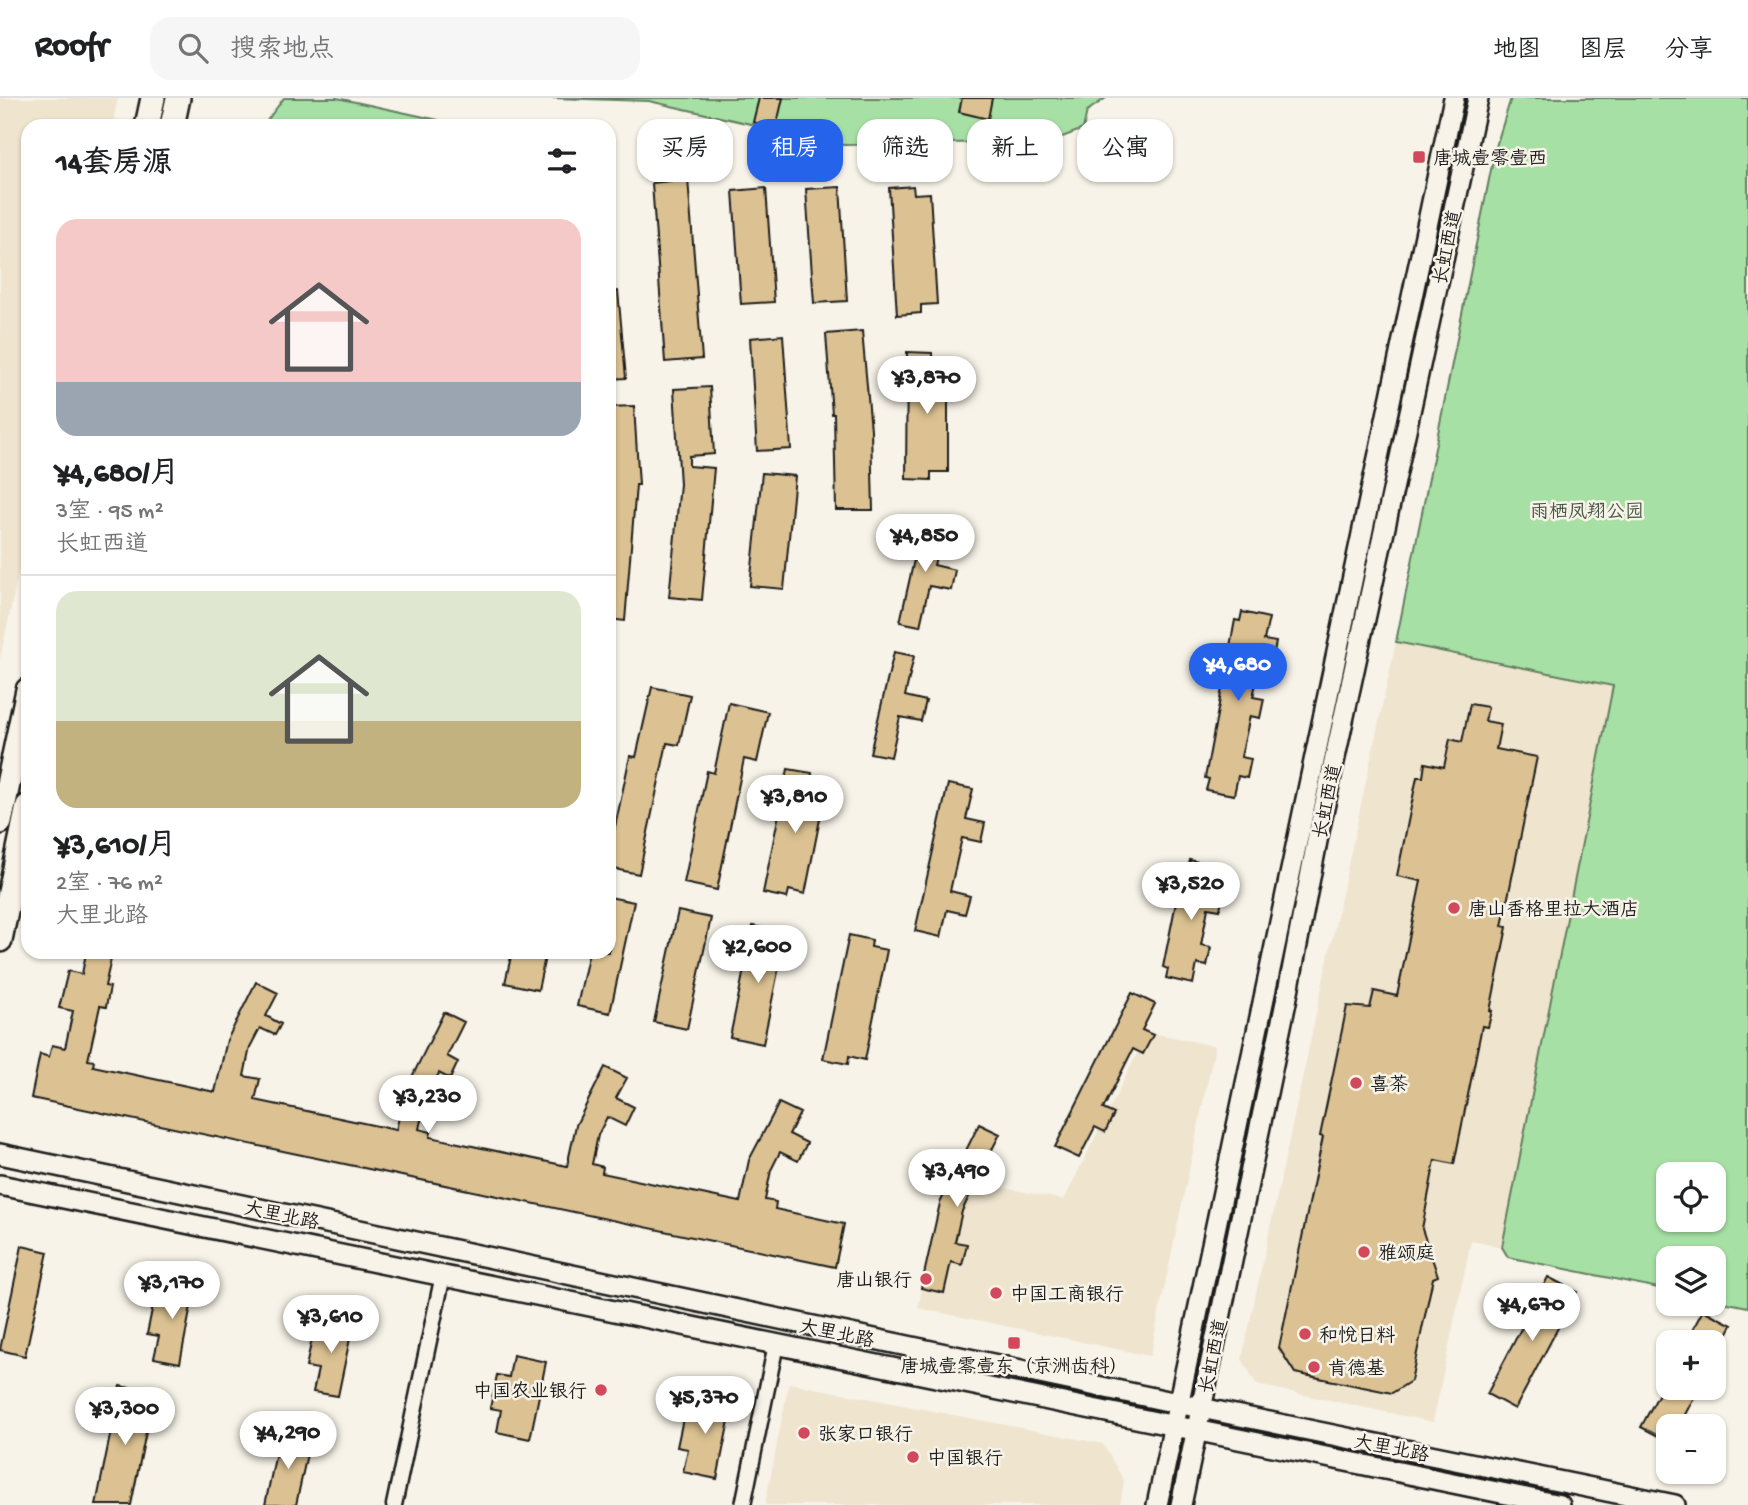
<!DOCTYPE html>
<html lang="zh">
<head>
<meta charset="utf-8">
<style>
	body { margin:0; font-family:"Gochi Hand","LXGW WenKai TC",sans-serif; background:#f6f6f6; color:#202124; height:100vh; display:flex; flex-direction:column; font-size:26px; white-space:nowrap }
	* { box-sizing:border-box; margin:0 }
	p { font-size:23px; color:#757577 }
	.icon { flex:none; width:38px; height:38px; fill:none; stroke:currentColor; stroke-width:2; stroke-linecap:round; stroke-linejoin:round }
	.map { position:relative; flex:1; overflow:hidden }
	.sheet { position:absolute; left:21px; top:21px; width:595px; height:840px; display:flex; flex-direction:column; background:#fff; border-radius:21px; box-shadow:0 2px 5px #0004 }
	.sheet>* { flex:none }
	.banner { position:absolute; left:637px; top:21px; width:665px; height:63px; display:flex; gap:14px }
	.controls { position:absolute; left:1656px; top:1064px; display:grid; gap:14px }
	.controls a { display:grid; place-items:center; width:70px; height:70px; border-radius:14px; background:#fff; box-shadow:0 2px 5px #0004; font-size:35px }
	.price { position:absolute; translate:-50% -60px; padding:0 16px; border-radius:24px; background:#fff; color:#222; font-size:23px; line-height:46px; filter:drop-shadow(0 2px 4px #0008) }
	.price::after { content:''; position:absolute; left:50%; top:42px; width:21px; height:16px; margin-left:-10px; background:inherit; clip-path:polygon(0 0,100% 0,50% 100%) }
	.price.current { background:#2563eb; color:#fff }
	ul { padding:0; list-style:none }
	li { display:grid; align-content:center; gap:14px; height:371px; padding:0 35px }
	li+li { border-top:2px solid #e0e0e0 }
	li span { display:grid; place-items:center; height:217px; border-radius:21px; color:#555 }
	li>.icon { margin-inline-start:auto }
	span .icon { width:126px; height:126px; fill:#fffc; stroke-width:1 }
	li b { font-size:30px }
	h2 { display:flex; justify-content:space-between; align-items:center; height:84px; padding:0 35px; font-size:30px }
	.pill { padding:0 24px; border-radius:21px; background:#fff; box-shadow:0 2px 5px #0004; font-size:24px; line-height:63px }
	.pill.current { background:#2563eb; color:#fff }
	header { display:flex; align-items:center; gap:42px; box-sizing:border-box; height:98px; padding:0 35px; background:#fff; border-bottom:2px solid #e0e0e0 }
	header strong { font-size:33px }
	nav { display:flex; gap:38px; margin-inline-start:auto; font-size:24px }
	.search { width:490px; height:63px; background:#f6f6f6; display:flex; align-items:center; gap:18px; box-sizing:border-box; padding:0 24px; border-radius:21px; color:#757577; font-size:26px }
	.map>svg:first-child { display:block }
</style>
</head>
<body>
<header>
<strong>Roofr</strong>
<div class="search"><svg class="icon" aria-label="search" viewBox="0 0 24 24"><circle cx="10" cy="10" r="6"/><path d="M15 15l6 6"/></svg>搜索地点</div>
<nav><a>地图</a><a>图层</a><a>分享</a></nav>
</header>
<div class="map">
<svg width="1748" height="1407" viewBox="0 0 1748 1407">
	<rect width="100%" height="100%" fill="#f7f3e8"/>
	<filter id="ink" filterUnits="userSpaceOnUse"><feTurbulence type="fractalNoise" baseFrequency=".0143" numOctaves="2"/><feDisplacementMap in="SourceGraphic" scale="14" xChannelSelector="R" yChannelSelector="G"/><feConvolveMatrix kernelMatrix="1 2 1 2 8 2 1 2 1" color-interpolation-filters="sRGB"/></filter>
	<g filter="url(#ink)">
		<path fill="#efe4ce" d="M 0,0 L 118,0 L 112,28 L 28,28 L 28,430 L 0,561 Z
			M 1396,544 L 1613,587 L 1502,1149 L 1471,1143 L 1433,1324 L 1257,1287 L 1242,1261 Z
			M 1148,934 L 1215,948 L 1150,1258 L 918,1210 L 945,1078 L 1064,1102 Z
			M 789,1285 L 1103,1346 L 1124,1383 L 1120,1407 L 765,1407 Z"/>
		<path fill="#a7e0a5" stroke="#627e60" stroke-width="2" fill-rule="evenodd" d="M 284,0 L 337,0 L 438,22 L 445,28 L 263,28 Z
			M 552,0 L 1106,0 L 1087,13 L 1083,31 L 1052,43 L 843,47 L 649,3 Z
			M 1511,0 L 1748,0 L 1748,1209 L 1713,1202 L 1713,1160 L 1668,1160 L 1668,1192 L 1508,1159 L 1502,1149 L 1613,588 L 1396,544 L 1495,52 ZM 1668,1076 L 1713,1076 L 1713,1122 L 1668,1122 Z"/>
		<path fill="#dcc292" stroke="#1c1c1c" stroke-width="2" d="M 759,0 L 783,0 L 776,30 L 753,24 Z
			M 962,0 L 992,0 L 988,21 L 959,14 Z
			M 688,81 L 702,261 L 665,264 L 652,85 Z
			M 913,88 L 914,96 L 930,95 L 937,206 L 921,207 L 921,215 L 897,217 L 889,90 Z
			M 840,89 L 847,203 L 814,205 L 806,91 Z
			M 766,90 L 774,204 L 741,206 L 733,93 Z
			M 618,193 L 626,280 L 609,281 L 609,194 Z
			M 862,233 L 871,332 L 873,412 L 836,412 L 834,316 L 832,316 L 826,236 Z
			M 783,237 L 791,351 L 757,353 L 750,240 Z
			M 907,254 L 932,255 L 932,262 L 948,262 L 948,374 L 931,374 L 931,382 L 906,381 Z
			M 710,289 L 714,356 L 689,358 L 689,368 L 714,370 L 702,502 L 669,499 L 680,386 L 674,291 Z
			M 634,308 L 639,387 L 636,387 L 625,523 L 609,521 L 609,309 Z
			M 762,375 L 795,378 L 784,491 L 750,488 Z
			M 923,422 L 944,427 L 934,467 L 955,472 L 951,492 L 929,488 L 920,528 L 900,524 Z
			M 1242,514 L 1269,520 L 1264,542 L 1276,544 L 1272,564 L 1261,562 L 1253,599 L 1264,601 L 1260,620 L 1250,618 L 1241,659 L 1251,661 L 1247,680 L 1238,678 L 1234,697 L 1206,692 L 1209,681 L 1205,680 L 1235,522 L 1240,523 Z
			M 894,554 L 914,558 L 905,598 L 926,603 L 921,623 L 900,619 L 891,659 L 870,655 Z
			M 652,589 L 690,597 L 679,647 L 667,645 L 639,776 L 609,770 L 609,757 L 630,658 L 636,659 Z
			M 729,605 L 768,614 L 757,664 L 744,661 L 717,792 L 684,785 L 707,673 L 714,675 Z
			M 1470,606 L 1488,609 L 1485,623 L 1501,626 L 1496,651 L 1537,659 L 1502,828 L 1507,829 L 1490,913 L 1492,913 L 1488,929 L 1482,928 L 1454,1066 L 1435,1062 L 1422,1131 L 1438,1178 L 1433,1180 L 1411,1283 L 1392,1295 L 1295,1275 L 1279,1250 L 1323,1039 L 1320,1038 L 1347,908 L 1370,910 L 1374,893 L 1397,898 L 1421,783 L 1397,778 L 1417,679 L 1423,679 L 1425,665 L 1444,669 L 1450,641 L 1462,644 Z
			M 788,671 L 812,675 L 811,683 L 827,686 L 805,796 L 789,792 L 787,800 L 763,795 Z
			M 948,686 L 973,691 L 966,721 L 985,725 L 981,744 L 962,740 L 950,793 L 970,798 L 965,816 L 947,812 L 941,839 L 915,833 Z
			M 1190,762 L 1216,768 L 1212,790 L 1223,793 L 1220,812 L 1208,810 L 1201,847 L 1211,849 L 1207,868 L 1197,866 L 1193,886 L 1166,880 L 1168,871 L 1163,869 L 1183,770 L 1188,771 Z
			M 609,799 L 634,804 L 610,915 L 577,908 L 589,854 L 609,854 Z
			M 678,813 L 711,820 L 687,931 L 654,924 Z
			M 753,828 L 786,835 L 763,946 L 730,939 Z
			M 849,837 L 872,842 L 871,849 L 887,852 L 865,962 L 849,958 L 848,966 L 823,961 Z
			M 512,854 L 546,854 L 538,892 L 505,885 Z
			M 86,855 L 111,861 L 105,888 L 110,889 L 106,909 L 100,908 L 88,962 L 94,963 L 93,968 L 215,994 L 227,942 L 256,884 L 278,895 L 266,918 L 281,926 L 275,937 L 260,930 L 250,949 L 244,978 L 260,981 L 255,1002 L 396,1032 L 405,993 L 444,914 L 464,924 L 447,958 L 458,964 L 450,981 L 439,975 L 426,1000 L 419,1031 L 431,1034 L 430,1039 L 567,1068 L 576,1027 L 605,969 L 627,980 L 616,1000 L 634,1009 L 625,1028 L 607,1019 L 598,1037 L 592,1066 L 603,1069 L 602,1075 L 740,1104 L 749,1062 L 779,1005 L 800,1015 L 789,1036 L 807,1045 L 798,1063 L 780,1054 L 771,1072 L 765,1102 L 776,1104 L 775,1111 L 844,1126 L 835,1169 L 31,1000 L 40,956 L 49,959 L 52,947 L 65,950 L 73,913 L 59,910 L 68,873 L 82,876 Z
			M 1132,895 L 1155,906 L 1142,932 L 1153,937 L 1143,956 L 1133,951 L 1103,1011 L 1114,1016 L 1105,1034 L 1095,1029 L 1079,1060 L 1055,1049 Z
			M 979,1026 L 1000,1036 L 982,1071 L 993,1076 L 985,1093 L 974,1088 L 962,1113 L 955,1144 L 967,1146 L 962,1167 L 951,1164 L 944,1195 L 921,1190 L 940,1105 Z
			M 22,1148 L 48,1154 L 25,1258 L 0,1252 Z
			M 1548,1179 L 1577,1194 L 1515,1311 L 1487,1296 Z
			M 170,1182 L 195,1187 L 180,1265 L 154,1260 L 159,1238 L 147,1236 L 154,1202 L 166,1205 Z
			M 1703,1212 L 1732,1227 L 1723,1244 L 1686,1244 Z
			M 329,1216 L 354,1221 L 338,1298 L 313,1294 L 318,1271 L 306,1269 L 313,1236 L 325,1238 Z
			M 513,1257 L 546,1264 L 530,1341 L 497,1334 L 501,1312 L 490,1310 L 497,1277 L 509,1279 Z
			M 120,1288 L 154,1295 L 131,1407 L 96,1407 Z
			M 1662,1290 L 1699,1290 L 1679,1328 L 1668,1328 L 1668,1343 L 1641,1329 Z
			M 700,1296 L 733,1303 L 717,1381 L 683,1374 L 688,1351 L 677,1349 L 684,1316 L 695,1318 Z
			M 280,1336 L 310,1342 L 296,1407 L 265,1407 Z"/>
		<g fill="none" stroke-linecap="round" stroke-linejoin="round">
			<g stroke="#1c1c1c" stroke-width="19">
				<path id="street" d="M 394,1407 L 443,1177
					M 743,1407 L 776,1246"/>
			</g>
			<g stroke="#1c1c1c" stroke-width="24">
				<path id="secondary" d="M 0,1056 L 1201,1310 L 1675,1407
					M 0,1087 L 1560,1407
					M 1157,1407 L 1454,0
					M 1181,1407 L 1286,904 L 1318,738 L 1478,0"/>
			</g>
			<g stroke="#1c1c1c" stroke-width="28">
				<path id="primary" d="M 147,28 L 153,0
					M 172,28 L 178,0
					M 0,724 L 28,592
					M 0,842 L 28,708"/>
			</g>
			<use href="#street" stroke="#f7f3e8" stroke-width="14"/>
			<use href="#secondary" stroke="#f7f3e8" stroke-width="19"/>
			<use href="#primary" stroke="#f7f3e8" stroke-width="23"/>
		</g>
	</g>
	<g fill="#d1495b" stroke="#f7f3e8" stroke-width="2.5">
		<rect x="1412" y="52" width="14" height="14" rx="3.5"/>
		<circle cx="1454" cy="810" r="7"/>
		<circle cx="1356" cy="985" r="7"/>
		<circle cx="1364" cy="1154" r="7"/>
		<circle cx="926" cy="1181" r="7"/>
		<circle cx="996" cy="1195" r="7"/>
		<circle cx="1305" cy="1236" r="7"/>
		<rect x="1007" y="1238" width="14" height="14" rx="3.5"/>
		<circle cx="1314" cy="1269" r="7"/>
		<circle cx="601" cy="1292" r="7"/>
		<circle cx="804" cy="1335" r="7"/>
		<circle cx="913" cy="1359" r="7"/>
	</g>
	<g text-anchor="middle" stroke-width="5" stroke-linejoin="round" paint-order="stroke">
		<g font-size="19" fill="#1c1c1c" stroke="#f7f3e8" text-anchor="start">
			<text x="1433" y="66">唐城壹零壹西</text>
			<text x="1468" y="817">唐山香格里拉大酒店</text>
			<text x="1370" y="992">喜茶</text>
			<text x="1378" y="1161">雅颂庭</text>
			<text x="912" y="1188" text-anchor="end">唐山银行</text>
			<text x="1010" y="1202">中国工商银行</text>
			<text x="1319" y="1243">和悦日料</text>
			<text x="1014" y="1274" text-anchor="middle">唐城壹零壹东（京洲齿科）</text>
			<text x="1328" y="1276">肯德基</text>
			<text x="587" y="1299" text-anchor="end">中国农业银行</text>
			<text x="818" y="1342">张家口银行</text>
			<text x="927" y="1366">中国银行</text>
		</g>
		<g font-size="19" fill="#1c1c1c" stroke="#f7f3e8">
			<text transform="translate(1446 149) rotate(-78)" y="7">长虹西道</text>
			<text transform="translate(1326 703) rotate(-78)" y="7">长虹西道</text>
			<text transform="translate(282 1116) rotate(12)" y="7">大里北路</text>
			<text transform="translate(837 1234) rotate(12)" y="7">大里北路</text>
			<text transform="translate(1212 1258) rotate(-78)" y="7">长虹西道</text>
			<text transform="translate(1392 1349) rotate(11)" y="7">大里北路</text>
		</g>
		<g font-size="19" fill="#465745" stroke="#f7f3e8">
			<text x="1587" y="419">雨栖凤翔公园</text>
		</g>
	</g>
</svg>
<div class="controls">
<a><svg class="icon" aria-label="locate" viewBox="0 0 24 24"><circle cx="12" cy="12" r="6"/><path d="M12 2v4M12 18v4M2 12h4M18 12h4"/></svg></a>
<a><svg class="icon" aria-label="layers" viewBox="0 0 24 24"><path d="M12 4l9 5-9 5-9-5zM3 14l9 5 9-5"/></svg></a>
<a>+</a>
<a>−</a>
</div>
<b class="price" style="left:927px;top:318px">¥3,870</b>
<b class="price" style="left:925px;top:476px">¥4,850</b>
<b class="price current" style="left:1238px;top:605px">¥4,680</b>
<b class="price" style="left:795px;top:737px">¥3,810</b>
<b class="price" style="left:1191px;top:824px">¥3,520</b>
<b class="price" style="left:758px;top:887px">¥2,600</b>
<b class="price" style="left:428px;top:1037px">¥3,230</b>
<b class="price" style="left:957px;top:1111px">¥3,490</b>
<b class="price" style="left:172px;top:1223px">¥3,170</b>
<b class="price" style="left:1532px;top:1245px">¥4,670</b>
<b class="price" style="left:331px;top:1257px">¥3,610</b>
<b class="price" style="left:705px;top:1338px">¥5,370</b>
<b class="price" style="left:125px;top:1349px">¥3,300</b>
<b class="price" style="left:288px;top:1373px">¥4,290</b>
<div class="banner">
<a class="pill">买房</a>
<a class="pill current">租房</a>
<a class="pill">筛选</a>
<a class="pill">新上</a>
<a class="pill">公寓</a>
</div>
<section class="sheet">
<h2>14套房源<svg class="icon" aria-label="filters" viewBox="0 0 24 24"><path d="M4 7h16M4 17h16"/><circle cx="9" cy="7" r="2"/><circle cx="15" cy="17" r="2"/></svg></h2>
<ul>
<li><span style="background:linear-gradient(#f6c9c9 75%,#9aa5b1 0)"><svg class="icon" aria-label="home" viewBox="0 0 24 24"><path d="M3 11l9-7 9 7M6 9v11h12V9"/></svg></span><div><b>¥4,680/月</b><p>3室 · 95 m²</p><p>长虹西道</p></div></li>
<li><span style="background:linear-gradient(#dfe7d0 60%,#c2b280 0)"><svg class="icon" aria-label="home" viewBox="0 0 24 24"><path d="M3 11l9-7 9 7M6 9v11h12V9"/></svg></span><div><b>¥3,610/月</b><p>2室 · 76 m²</p><p>大里北路</p></div></li>
</ul>
</section>
</div>
</body>
</html>
